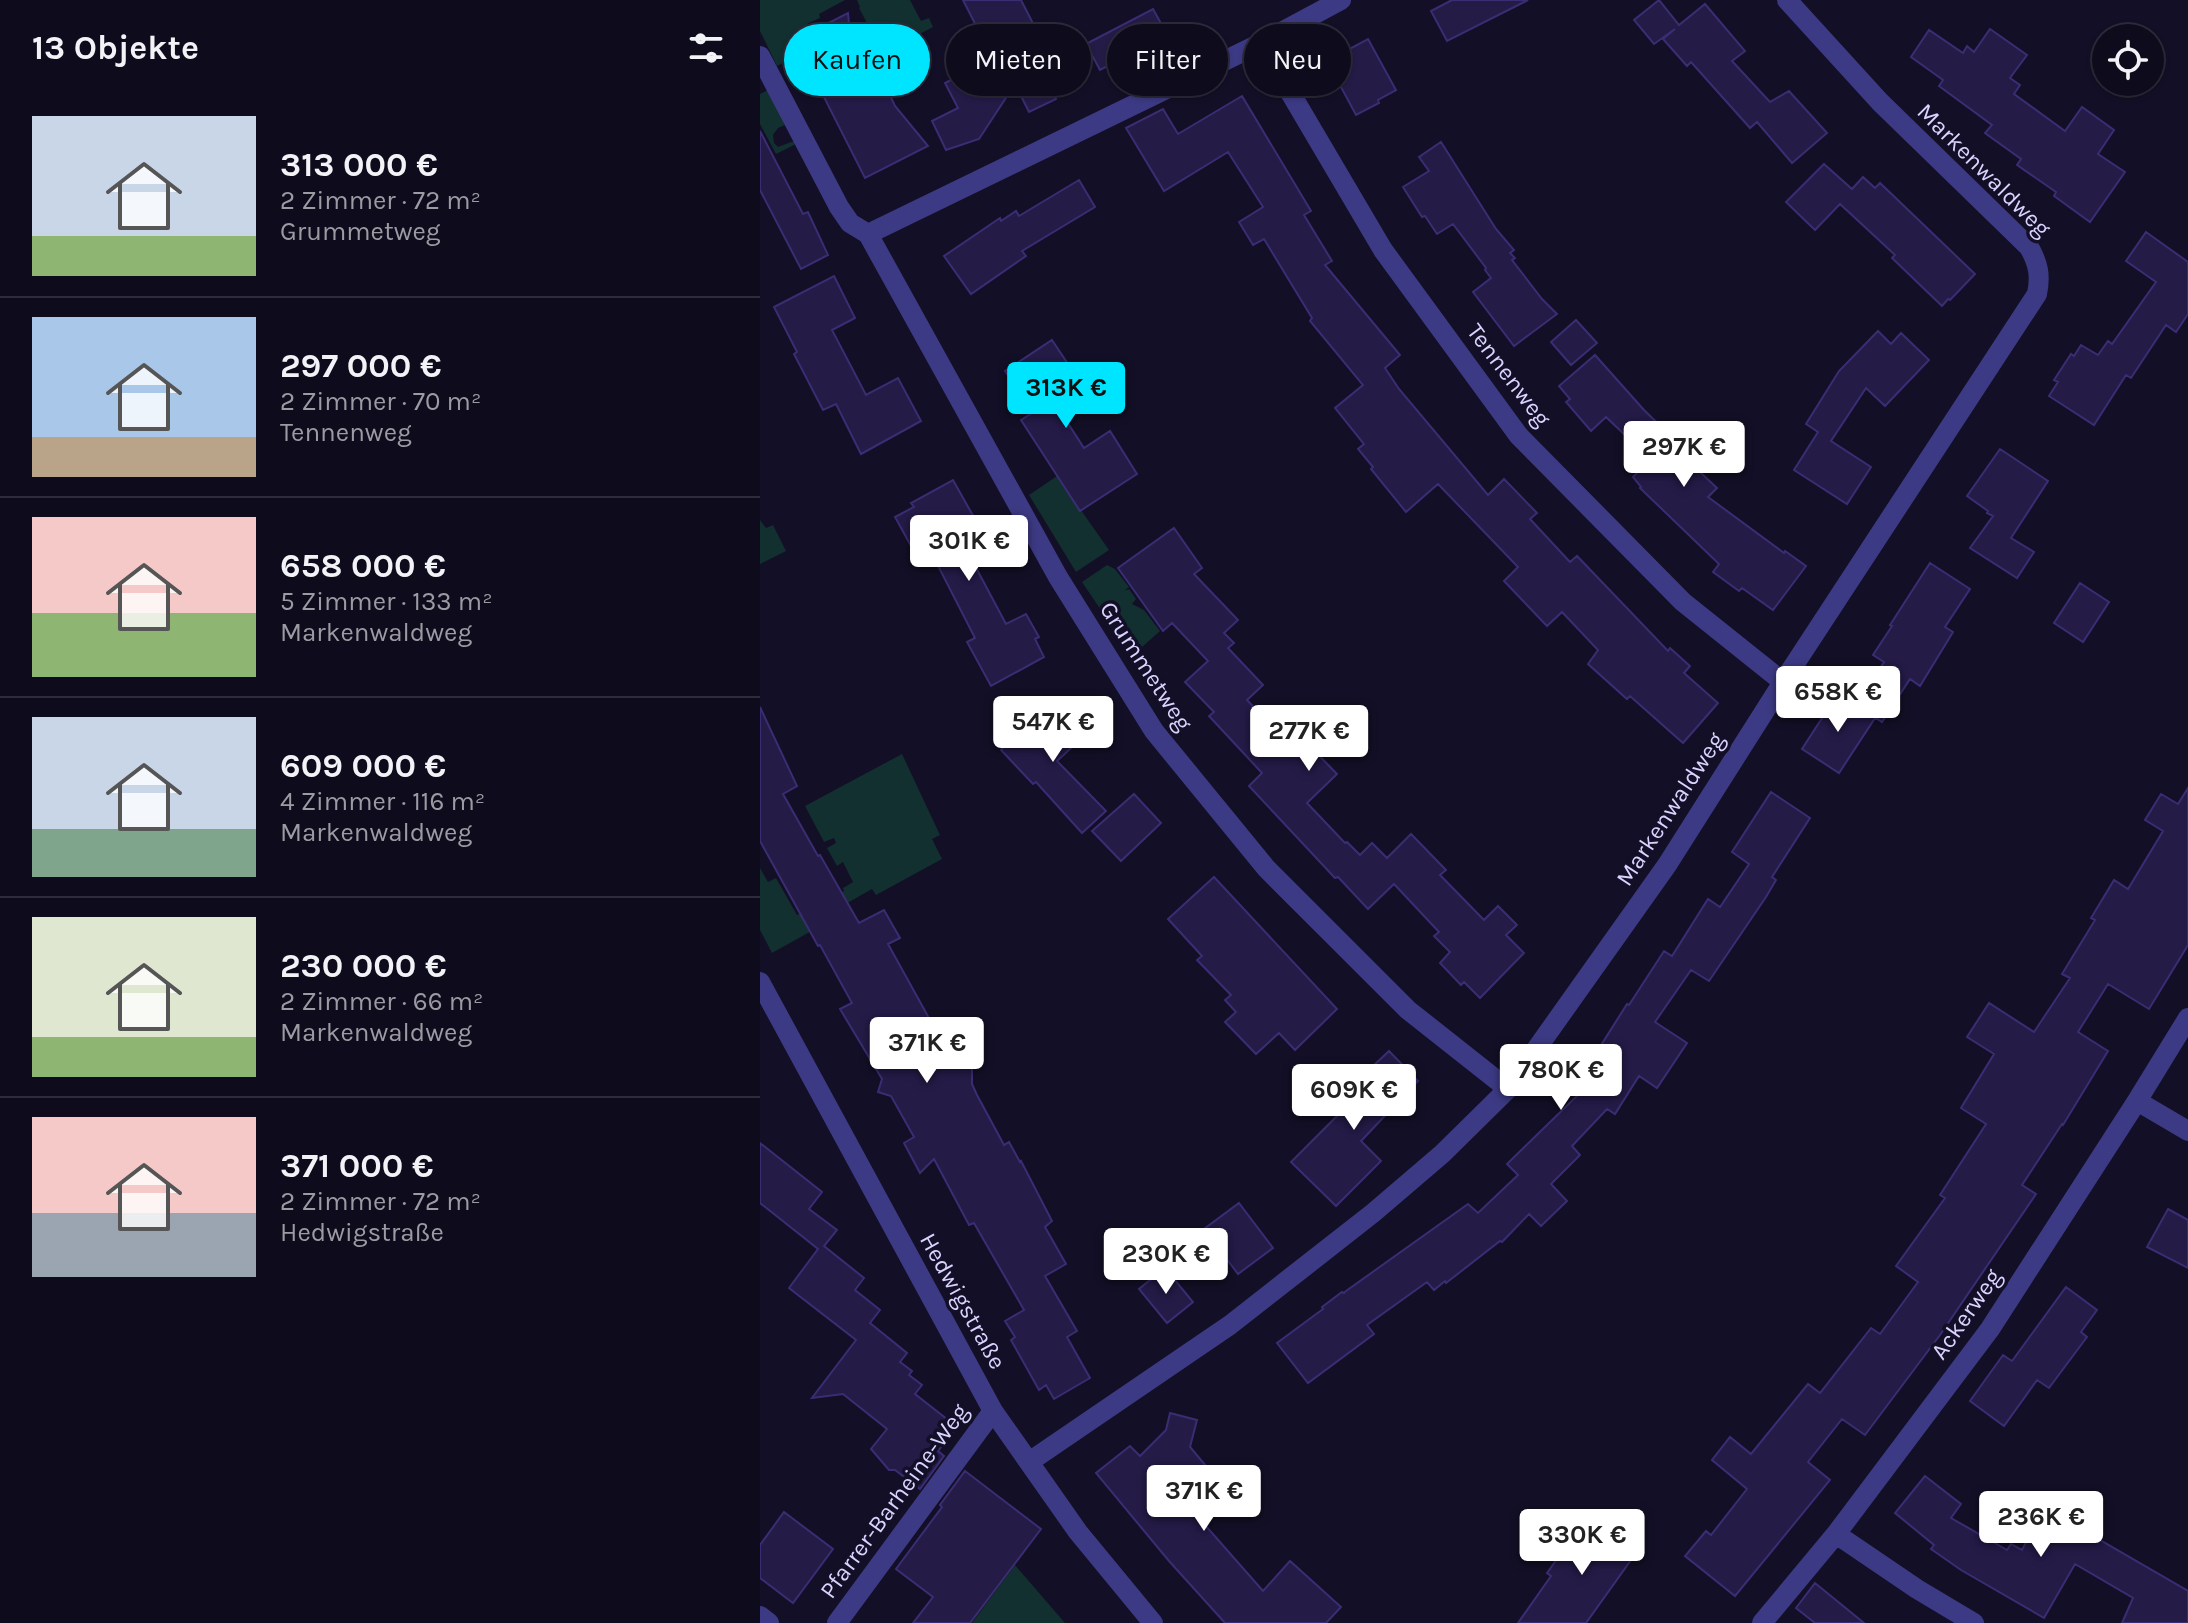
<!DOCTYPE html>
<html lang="de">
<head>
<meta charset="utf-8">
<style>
	body { margin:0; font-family:Karla,sans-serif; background:#171425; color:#f1f3f6; height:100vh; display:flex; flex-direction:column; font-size:30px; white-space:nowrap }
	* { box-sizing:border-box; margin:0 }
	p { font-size:26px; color:#9b9ba3 }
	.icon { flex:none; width:44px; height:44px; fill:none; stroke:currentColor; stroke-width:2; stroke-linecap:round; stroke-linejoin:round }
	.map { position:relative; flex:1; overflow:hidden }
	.drawer { display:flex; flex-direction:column; background:#0e0b1c; width:760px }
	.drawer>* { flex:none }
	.hud { position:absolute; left:24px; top:24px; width:760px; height:72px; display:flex; gap:16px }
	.buttons { position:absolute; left:1332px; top:24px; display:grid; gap:16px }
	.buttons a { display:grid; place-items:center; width:72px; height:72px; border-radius:50%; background:#0e0b1c; box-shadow:0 2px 6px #0004,0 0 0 2px #2e2b3b; font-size:40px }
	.price { position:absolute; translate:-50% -68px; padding:0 18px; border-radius:8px; background:#fff; color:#222; font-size:26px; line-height:52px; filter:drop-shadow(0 2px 4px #0008) }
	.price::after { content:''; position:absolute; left:50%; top:48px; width:24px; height:18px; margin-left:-12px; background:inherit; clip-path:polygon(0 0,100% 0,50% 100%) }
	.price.selected { background:#00e5ff; color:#111 }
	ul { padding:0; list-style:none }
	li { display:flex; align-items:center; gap:24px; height:200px; padding:0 32px }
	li+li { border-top:2px solid #2e2b3b }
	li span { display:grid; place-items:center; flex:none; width:224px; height:160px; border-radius:0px; color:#555 }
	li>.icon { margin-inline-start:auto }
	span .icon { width:96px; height:96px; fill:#fffc; stroke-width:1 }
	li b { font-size:34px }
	h2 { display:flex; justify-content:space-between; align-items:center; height:96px; padding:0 32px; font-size:34px }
	.tag { padding:0 28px; border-radius:36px; background:#0e0b1c; box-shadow:0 2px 6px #0004,0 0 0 2px #2e2b3b; font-size:28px; line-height:72px }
	.tag.selected { background:#00e5ff; color:#111 }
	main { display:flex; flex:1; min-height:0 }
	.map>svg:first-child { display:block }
</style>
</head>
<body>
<main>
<section class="drawer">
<h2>13 Objekte<svg class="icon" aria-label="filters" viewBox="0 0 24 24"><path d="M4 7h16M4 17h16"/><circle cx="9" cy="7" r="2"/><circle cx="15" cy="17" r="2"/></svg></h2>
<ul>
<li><span style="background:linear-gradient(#c9d6e8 75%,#8fb573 0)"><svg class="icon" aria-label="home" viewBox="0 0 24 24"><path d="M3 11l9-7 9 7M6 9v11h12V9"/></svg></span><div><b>313 000 €</b><p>2 Zimmer · 72 m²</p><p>Grummetweg</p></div></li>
<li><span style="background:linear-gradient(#a9c7e8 75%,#b9a48a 0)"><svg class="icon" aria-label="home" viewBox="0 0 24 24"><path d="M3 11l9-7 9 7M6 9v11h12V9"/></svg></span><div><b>297 000 €</b><p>2 Zimmer · 70 m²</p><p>Tennenweg</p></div></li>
<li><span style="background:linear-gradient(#f6c9c9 60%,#8fb573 0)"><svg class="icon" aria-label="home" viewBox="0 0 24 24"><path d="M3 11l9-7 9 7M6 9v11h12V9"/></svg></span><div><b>658 000 €</b><p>5 Zimmer · 133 m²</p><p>Markenwaldweg</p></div></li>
<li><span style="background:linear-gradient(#c9d6e8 70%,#7fa58c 0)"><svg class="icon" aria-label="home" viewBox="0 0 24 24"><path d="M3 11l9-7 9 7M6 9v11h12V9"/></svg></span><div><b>609 000 €</b><p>4 Zimmer · 116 m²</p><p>Markenwaldweg</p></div></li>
<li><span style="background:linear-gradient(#dfe7d0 75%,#8fb573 0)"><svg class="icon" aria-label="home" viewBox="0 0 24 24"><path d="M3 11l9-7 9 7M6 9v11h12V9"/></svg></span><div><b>230 000 €</b><p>2 Zimmer · 66 m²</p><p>Markenwaldweg</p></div></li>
<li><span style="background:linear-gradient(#f6c9c9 60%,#9aa5b1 0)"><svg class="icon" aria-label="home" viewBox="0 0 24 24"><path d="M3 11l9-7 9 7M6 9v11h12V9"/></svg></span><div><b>371 000 €</b><p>2 Zimmer · 72 m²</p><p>Hedwigstraße</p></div></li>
</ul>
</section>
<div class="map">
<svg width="1428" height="1623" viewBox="0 0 1428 1623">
	<rect width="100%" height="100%" fill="#130f26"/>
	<path fill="#12302f" d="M 0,0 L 85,0 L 59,14 L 60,18 L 47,24 L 49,31 L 32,42 L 38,55 L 17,66 L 0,31 Z
		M 97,0 L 150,0 L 161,21 L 169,18 L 173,27 L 123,53 L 99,8 L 100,7 Z
		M 8,90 L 25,125 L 18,128 L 13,135 L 14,143 L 18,147 L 34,141 L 36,144 L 16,154 L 0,124 L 0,94 Z
		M 297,476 L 349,550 L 316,572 L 269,495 Z
		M 0,520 L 6,528 L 13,525 L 26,551 L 0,564 Z
		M 347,565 L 355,569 L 369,587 L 364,591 L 369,589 L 376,599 L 372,604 L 384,610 L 400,631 L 372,656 L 322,582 Z
		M 142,754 L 180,835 L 172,839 L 182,859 L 116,895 L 112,889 L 54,922 L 57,928 L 12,953 L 0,930 L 0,868 L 8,882 L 16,878 L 37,915 L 84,891 L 83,888 L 93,882 L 83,862 L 77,866 L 67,848 L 76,843 L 74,838 L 64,842 L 45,806 Z
		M 255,1565 L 305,1623 L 212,1623 Z"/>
	<path fill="#241b47" stroke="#3b2d73" stroke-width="2" d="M 203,0 L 261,0 L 301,78 L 289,85 L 296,99 L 269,112 L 255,84 L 219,139 L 186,150 L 172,121 L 198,108 L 185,83 L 233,59 Z
		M 692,0 L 768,0 L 687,41 L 671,11 Z
		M 899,0 L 919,25 L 945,4 L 985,51 L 972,61 L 1010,102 L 1029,91 L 1067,133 L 1032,163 L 997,122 L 990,128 L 931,62 L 927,66 L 903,39 L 915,29 L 894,44 L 874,20 Z
		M 393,9 L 403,27 L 403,38 L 340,70 L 326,44 Z
		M 88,13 L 93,68 L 111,58 L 112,62 L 114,61 L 135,106 L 168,146 L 105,178 L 35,40 Z
		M 1230,29 L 1267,55 L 1250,78 L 1260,85 L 1254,94 L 1305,131 L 1322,107 L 1354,130 L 1338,154 L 1365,172 L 1330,222 L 1294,196 L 1296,192 L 1257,165 L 1261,159 L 1225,133 L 1232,125 L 1179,86 L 1183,80 L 1151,57 L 1169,30 L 1203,53 L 1207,46 L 1214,52 Z
		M 608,39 L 636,90 L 618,100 L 619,103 L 596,115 L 567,61 Z
		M 482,96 L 551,211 L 544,215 L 572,261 L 565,265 L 640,355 L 625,368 L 639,389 L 728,495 L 744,479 L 777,513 L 770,519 L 810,562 L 817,556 L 908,651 L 910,648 L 930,666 L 924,673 L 958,703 L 923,743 L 870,696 L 867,699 L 828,664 L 838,650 L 802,612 L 787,626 L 744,581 L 758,567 L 678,484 L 646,512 L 611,469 L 613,467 L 598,449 L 604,444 L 575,408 L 603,385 L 550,321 L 552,318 L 504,239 L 493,245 L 479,222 L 503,207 L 468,152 L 404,191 L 366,128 L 403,109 L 418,134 Z
		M 0,131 L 43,214 L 48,212 L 68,255 L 41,269 L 0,190 Z
		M 681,142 L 736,229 L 754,250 L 750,253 L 755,258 L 752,260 L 782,299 L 797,314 L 754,346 L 713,292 L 731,278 L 725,270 L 726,268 L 693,224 L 677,234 L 665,216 L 662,217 L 643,187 L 669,171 L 659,157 Z
		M 1064,164 L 1092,189 L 1103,177 L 1115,188 L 1120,183 L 1215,274 L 1190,300 L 1188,299 L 1182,306 L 1132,258 L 1135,255 L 1080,204 L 1055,230 L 1026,202 Z
		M 319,180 L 335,207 L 262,251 L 266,256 L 211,294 L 184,256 L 240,218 L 241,221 L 256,211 L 259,216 Z
		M 1386,232 L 1428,262 L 1428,314 L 1416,332 L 1406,325 L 1371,378 L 1366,375 L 1334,425 L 1289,396 L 1298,382 L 1294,380 L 1311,354 L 1314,356 L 1321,345 L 1338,355 L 1348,341 L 1352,344 L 1396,282 L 1366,261 Z
		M 74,276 L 95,318 L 72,330 L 106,395 L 138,378 L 161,421 L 101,454 L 76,404 L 63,410 L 34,354 L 37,352 L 14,307 Z
		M 816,320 L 837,343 L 811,365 L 791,342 Z
		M 1118,331 L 1131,344 L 1141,333 L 1169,360 L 1125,406 L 1106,388 L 1071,441 L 1111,467 L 1087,504 L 1034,470 L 1058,432 L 1046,424 L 1079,371 Z
		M 292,340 L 320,382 L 293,400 L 324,448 L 350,431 L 377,474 L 320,511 L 261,420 L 272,413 L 245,371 Z
		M 835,355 L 884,410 L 912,437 L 908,442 L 957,488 L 948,497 L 1024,553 L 1025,551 L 1046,566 L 1013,610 L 982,588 L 979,591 L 953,572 L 959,564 L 880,488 L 881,487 L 873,477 L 890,459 L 846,417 L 831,431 L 806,402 L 810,399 L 799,386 Z
		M 1240,449 L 1288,481 L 1251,538 L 1274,552 L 1257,578 L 1210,548 L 1233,516 L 1227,513 L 1228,511 L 1207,496 Z
		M 193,480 L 216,521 L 197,532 L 246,624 L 266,614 L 279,637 L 275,639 L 284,657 L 231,686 L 207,642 L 215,638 L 170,550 L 157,557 L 135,517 L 154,507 L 151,503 Z
		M 414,528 L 442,568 L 434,574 L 478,620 L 464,633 L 474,643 L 468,648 L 503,685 L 487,700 L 532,748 L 542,738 L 577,774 L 547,803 L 585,843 L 587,842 L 600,855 L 612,843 L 627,858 L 651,834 L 686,870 L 680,875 L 724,920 L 738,906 L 757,925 L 746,935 L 764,953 L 720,998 L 704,982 L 701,985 L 680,963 L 690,952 L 674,936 L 679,932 L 634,884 L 608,909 L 578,877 L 575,878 L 489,786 L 502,773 L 449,716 L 454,712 L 425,682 L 448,661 L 412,623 L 403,631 L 358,568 Z
		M 1170,563 L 1210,589 L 1185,627 L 1193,632 L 1160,686 L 1150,679 L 1122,722 L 1096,705 L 1124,662 L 1113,655 L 1132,626 L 1130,625 Z
		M 1320,583 L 1349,602 L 1323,642 L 1294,623 Z
		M 1077,695 L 1115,718 L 1079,773 L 1042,749 Z
		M 288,701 L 322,738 L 297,761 L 346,811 L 322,833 L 276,782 L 273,784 L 241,750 Z
		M 0,707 L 37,786 L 23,794 L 58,856 L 60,855 L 99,923 L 124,910 L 140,938 L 128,944 L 180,1038 L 185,1035 L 194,1052 L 212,1062 L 212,1084 L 217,1095 L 244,1145 L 249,1142 L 260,1162 L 261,1161 L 292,1221 L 285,1227 L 306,1264 L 285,1276 L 317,1331 L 307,1337 L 330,1378 L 294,1399 L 286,1385 L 279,1390 L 251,1340 L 255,1337 L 245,1321 L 264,1310 L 214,1223 L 209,1225 L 174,1159 L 160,1173 L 144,1143 L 154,1137 L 131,1096 L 118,1092 L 122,1079 L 80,1009 L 92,1003 L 60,945 L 58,946 L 0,841 Z
		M 1428,788 L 1428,945 L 1389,1009 L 1348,984 L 1318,1032 L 1348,1051 L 1303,1125 L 1302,1124 L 1262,1185 L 1276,1194 L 1180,1335 L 1105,1435 L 1082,1419 L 1048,1462 L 1070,1480 L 975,1596 L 925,1556 L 946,1531 L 951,1535 L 987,1489 L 952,1460 L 970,1437 L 991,1454 L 1048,1384 L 1060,1393 L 1111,1328 L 1120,1334 L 1158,1282 L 1136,1266 L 1185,1198 L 1180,1195 L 1226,1124 L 1201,1108 L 1234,1054 L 1207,1037 L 1229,1003 L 1274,1032 L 1310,978 L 1302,974 L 1335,920 L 1331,918 L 1354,880 L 1368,889 L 1403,831 L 1385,820 L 1401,794 L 1418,804 Z
		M 1011,792 L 1050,818 L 1012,877 L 1016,880 L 1006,897 L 949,981 L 931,970 L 895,1022 L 927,1043 L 897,1088 L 879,1076 L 855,1114 L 847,1109 L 812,1146 L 820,1155 L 791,1184 L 807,1201 L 781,1226 L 769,1214 L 742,1242 L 740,1241 L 686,1283 L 685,1281 L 674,1290 L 667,1282 L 607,1325 L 614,1334 L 548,1383 L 517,1343 L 563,1309 L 562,1307 L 582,1292 L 584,1293 L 586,1291 L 708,1204 L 718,1213 L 758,1175 L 747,1164 L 821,1092 L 814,1088 L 867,1004 L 869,1005 L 904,951 L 912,956 L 948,899 L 960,907 L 989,864 L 972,852 Z
		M 374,794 L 401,823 L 361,861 L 332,831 Z
		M 454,877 L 577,1009 L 535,1050 L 519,1033 L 496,1054 L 465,1022 L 476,1012 L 465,1000 L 471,995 L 437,960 L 442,956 L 408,919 Z
		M 629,1051 L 658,1081 L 601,1141 L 621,1161 L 576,1206 L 531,1162 L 599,1094 L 591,1087 Z
		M 0,1143 L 62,1192 L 49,1209 L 77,1230 L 64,1246 L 104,1278 L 95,1290 L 120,1310 L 110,1323 L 147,1353 L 140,1362 L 152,1371 L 149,1375 L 162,1385 L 155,1394 L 197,1427 L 178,1451 L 184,1456 L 160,1489 L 135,1470 L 129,1470 L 111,1449 L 127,1429 L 83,1394 L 52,1398 L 96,1340 L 29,1288 L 58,1249 L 0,1203 Z
		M 479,1203 L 513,1248 L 478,1274 L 444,1229 Z
		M 1408,1209 L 1428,1220 L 1428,1268 L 1387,1247 Z
		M 405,1268 L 433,1302 L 407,1323 L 379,1289 Z
		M 1306,1287 L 1337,1310 L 1321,1332 L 1327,1337 L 1289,1388 L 1277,1380 L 1244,1426 L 1210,1401 L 1243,1355 L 1252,1361 Z
		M 410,1413 L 437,1420 L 430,1447 L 467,1491 L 438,1517 L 503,1591 L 530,1561 L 581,1607 L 566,1623 L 465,1623 L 409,1561 L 336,1473 L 370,1446 L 380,1456 L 406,1430 Z
		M 205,1471 L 281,1529 L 210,1623 L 153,1623 L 173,1597 L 136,1569 L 182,1507 L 180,1505 Z
		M 1165,1476 L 1201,1504 L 1191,1518 L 1247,1550 L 1251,1544 L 1262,1550 L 1287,1502 L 1312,1516 L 1309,1522 L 1428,1591 L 1428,1623 L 1362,1623 L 1373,1598 L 1315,1564 L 1284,1618 L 1201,1570 L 1171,1549 L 1174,1545 L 1135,1513 Z
		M 24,1512 L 73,1549 L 33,1603 L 0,1578 L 0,1545 Z
		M 823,1523 L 844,1538 L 852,1525 L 881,1546 L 826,1623 L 758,1623 L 791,1576 L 787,1573 Z
		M 1055,1583 L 1104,1623 L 1055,1623 L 1036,1608 Z"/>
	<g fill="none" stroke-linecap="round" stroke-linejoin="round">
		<path stroke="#3d3a85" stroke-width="20" d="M 501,43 L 623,250 L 759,436 L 923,602 L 1023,682
			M 0,56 L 79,207 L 90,223 L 108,234 L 298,577 L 394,731 L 506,868 L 648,1010 L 748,1089
			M 108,234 L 501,43 L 581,0
			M 0,982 L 233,1411 L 318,1532 L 393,1623
			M 1377,1101 L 1428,1131
			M 269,1462 L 470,1325 L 613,1213 L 682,1154 L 748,1089 L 907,865 L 1023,682 L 1277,294 C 1281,275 1278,263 1269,247 L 1120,102 L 1027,0
			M 1076,1534 L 1157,1589 L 1214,1623
			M 0,1616 L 9,1623
			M 77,1623 L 233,1411
			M 1002,1623 L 1076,1534 L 1230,1329 L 1377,1101 L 1428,1018"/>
	</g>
	<g text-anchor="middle" stroke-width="7" stroke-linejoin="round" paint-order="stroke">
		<g font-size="24" fill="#d9d4ff" stroke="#130f26">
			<text transform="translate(1224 170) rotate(45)" y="8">Markenwaldweg</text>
			<text transform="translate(749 375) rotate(53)" y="8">Tennenweg</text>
			<text transform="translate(386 666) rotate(57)" y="8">Grummetweg</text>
			<text transform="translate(910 809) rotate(-57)" y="8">Markenwaldweg</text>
			<text transform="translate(203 1301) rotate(61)" y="8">Hedwigstraße</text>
			<text transform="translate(1206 1314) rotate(-55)" y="8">Ackerweg</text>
			<text transform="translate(134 1501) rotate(-54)" y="8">Pfarrer-Barheine-Weg</text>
		</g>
	</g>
</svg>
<div class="buttons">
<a><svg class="icon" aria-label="locate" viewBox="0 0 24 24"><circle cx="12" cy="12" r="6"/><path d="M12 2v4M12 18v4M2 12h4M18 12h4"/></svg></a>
</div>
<b class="price selected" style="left:306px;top:430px">313K €</b>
<b class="price" style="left:924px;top:489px">297K €</b>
<b class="price" style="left:209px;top:583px">301K €</b>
<b class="price" style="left:1078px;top:734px">658K €</b>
<b class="price" style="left:293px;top:764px">547K €</b>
<b class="price" style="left:549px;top:773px">277K €</b>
<b class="price" style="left:167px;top:1085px">371K €</b>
<b class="price" style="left:801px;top:1112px">780K €</b>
<b class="price" style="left:594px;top:1132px">609K €</b>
<b class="price" style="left:406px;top:1296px">230K €</b>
<b class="price" style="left:444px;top:1533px">371K €</b>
<b class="price" style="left:1281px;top:1559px">236K €</b>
<b class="price" style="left:822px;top:1577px">330K €</b>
<div class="hud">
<a class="tag selected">Kaufen</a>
<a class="tag">Mieten</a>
<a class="tag">Filter</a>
<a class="tag">Neu</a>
</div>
</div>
</main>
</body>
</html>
